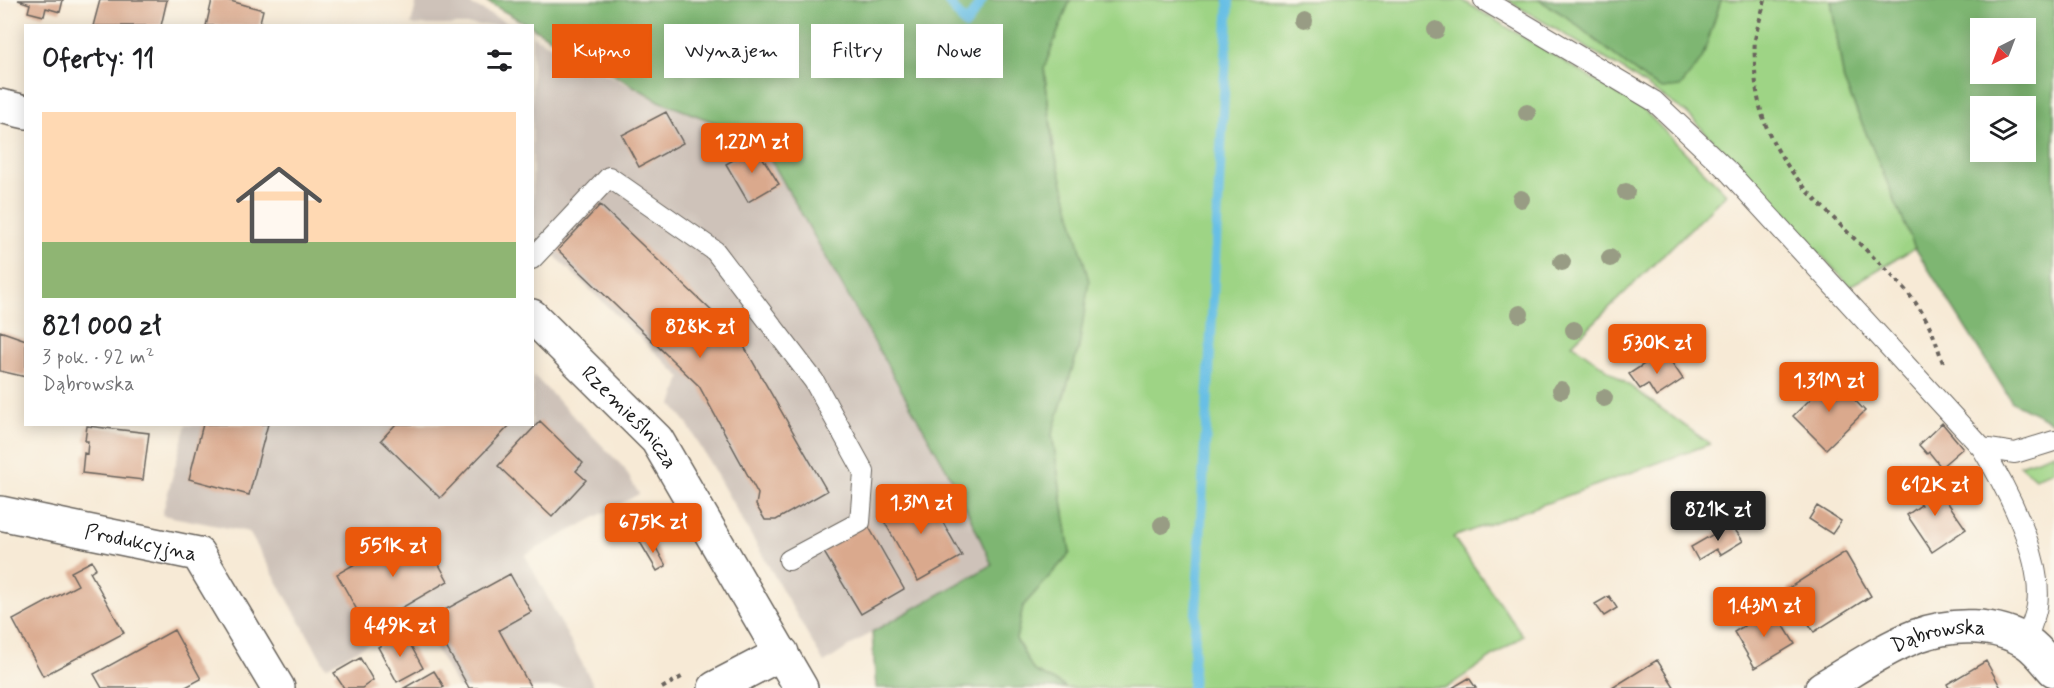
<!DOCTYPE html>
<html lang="pl">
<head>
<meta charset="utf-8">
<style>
	body { margin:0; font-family:Mynerve,sans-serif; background:#f2f2f2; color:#202124; height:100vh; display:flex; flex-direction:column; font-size:22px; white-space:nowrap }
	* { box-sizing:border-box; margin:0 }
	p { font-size:20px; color:#757577 }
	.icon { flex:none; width:33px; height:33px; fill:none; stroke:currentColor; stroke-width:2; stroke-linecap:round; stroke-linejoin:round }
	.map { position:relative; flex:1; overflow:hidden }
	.details { position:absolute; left:24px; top:24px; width:510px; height:402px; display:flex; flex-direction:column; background:#fff; border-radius:0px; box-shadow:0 3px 15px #0003 }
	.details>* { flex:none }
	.guide { position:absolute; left:552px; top:24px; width:570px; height:54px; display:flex; gap:12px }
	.needle { width:39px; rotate:222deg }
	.buttons { position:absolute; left:1970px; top:18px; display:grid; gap:12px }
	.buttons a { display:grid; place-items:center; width:66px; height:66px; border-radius:0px; background:#fff; box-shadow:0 3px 15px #0003; font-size:30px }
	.price { position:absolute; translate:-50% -51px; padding:0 14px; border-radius:6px; background:#ea580c; color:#fff; font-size:20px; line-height:39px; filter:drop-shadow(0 2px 3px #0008) }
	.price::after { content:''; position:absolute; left:50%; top:36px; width:18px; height:14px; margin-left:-9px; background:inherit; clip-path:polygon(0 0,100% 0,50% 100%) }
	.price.selected { background:#222; color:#fff }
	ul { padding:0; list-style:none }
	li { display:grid; align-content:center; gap:12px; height:318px; padding:0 18px }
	li span { display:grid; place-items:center; height:186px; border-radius:0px; color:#555 }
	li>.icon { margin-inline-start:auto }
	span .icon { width:108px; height:108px; fill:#fffc; stroke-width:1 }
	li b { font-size:26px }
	h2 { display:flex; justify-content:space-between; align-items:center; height:72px; padding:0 18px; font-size:26px }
	.chip { padding:0 21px; border-radius:0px; background:#fff; box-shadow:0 3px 15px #0003; font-size:21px; line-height:54px }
	.chip.selected { background:#ea580c; color:#fff }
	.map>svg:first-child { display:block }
</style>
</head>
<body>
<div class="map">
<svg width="2054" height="688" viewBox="0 0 2054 688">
	<rect width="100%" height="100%" fill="#fbf7ec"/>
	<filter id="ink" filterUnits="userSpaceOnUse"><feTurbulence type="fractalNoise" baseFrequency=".0167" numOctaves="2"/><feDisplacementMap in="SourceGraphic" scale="12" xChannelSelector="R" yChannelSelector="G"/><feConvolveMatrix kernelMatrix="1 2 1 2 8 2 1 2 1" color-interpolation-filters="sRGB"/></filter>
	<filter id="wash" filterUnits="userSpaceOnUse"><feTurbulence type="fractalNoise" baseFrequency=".008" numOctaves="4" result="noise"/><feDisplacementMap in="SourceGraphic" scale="24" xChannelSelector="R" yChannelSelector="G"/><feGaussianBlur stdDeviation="1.35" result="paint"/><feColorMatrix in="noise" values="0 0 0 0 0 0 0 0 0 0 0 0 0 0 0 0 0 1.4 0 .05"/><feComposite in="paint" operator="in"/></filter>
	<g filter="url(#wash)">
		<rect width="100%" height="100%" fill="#f7ead6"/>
		<path fill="#cec2b9" d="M 417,0 L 462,0 L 511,25 L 411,25 Z
			M 532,36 L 661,102 L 759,139 L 957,488 L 993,565 L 872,632 L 824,663 L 687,423 L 672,405 L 681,377 L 533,235 Z
			M 533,375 L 624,468 L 639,494 L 525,555 L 595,688 L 458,688 L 418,617 L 326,667 L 249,532 L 162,515 L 186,425 L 532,424 Z"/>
		<path fill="#9ed485" stroke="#5d7850" stroke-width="1.5" d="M 1070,0 L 1462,0 L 1643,109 L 1726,194 L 1572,344 L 1710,444 L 1453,537 L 1523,636 L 1446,688 L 1065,688 L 1064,686 L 1034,671 L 1016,639 L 1023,606 L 1070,553 L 1052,434 L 1079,347 L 1044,68 Z
			M 1507,0 L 1539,0 L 1564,15 L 1647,81 L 1702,59 L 1721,0 L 1831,0 L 1844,81 L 1915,248 L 1850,286 L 1687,113 L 1617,66 Z
			M 2054,453 L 2054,471 L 2035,478 L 2020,465 Z"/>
		<path fill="#7eb672" stroke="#4d6947" stroke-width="1.5" fill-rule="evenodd" d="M 484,0 L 1070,0 L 1044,68 L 1053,146 L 1089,281 L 1079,347 L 1052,434 L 1070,553 L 1023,606 L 1016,639 L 1034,671 L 1064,686 L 1065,688 L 876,688 L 872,632 L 992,565 L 957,488 L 759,139 L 661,102 L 533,28 L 532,26 L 528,25 Z
			M 1539,0 L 1721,0 L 1702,59 L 1680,87 L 1662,89 L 1647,81 L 1564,15 Z
			M 1831,0 L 2054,0 L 2054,423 L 2012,402 L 1915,248 L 1844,81 ZM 2025,28 L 2025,74 L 1980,74 L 1980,28 ZM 2025,106 L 2025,152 L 1980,152 L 1980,106 Z"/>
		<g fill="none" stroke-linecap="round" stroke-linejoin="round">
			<path stroke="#68bfe5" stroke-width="10" d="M 947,0 L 966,25 L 982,0
				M 1192,688 L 1229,0"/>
		</g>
		<g id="blocks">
			<path fill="#daa98d" d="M 18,0 L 63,0 L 60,12 L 46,8 L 44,16 L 28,12 L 30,4 Z
				M 100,0 L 167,0 L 161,26 L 93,26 Z
				M 212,0 L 227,0 L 263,10 L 259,26 L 206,26 Z
				M 666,112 L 683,143 L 639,167 L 622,135 Z
				M 756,147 L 779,184 L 748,202 L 726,164 Z
				M 600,205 L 738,336 L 827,491 L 776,520 L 765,520 L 756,505 L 758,494 L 699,386 L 558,250 Z
				M 0,331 L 26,340 L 26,377 L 0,371 Z
				M 1664,351 L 1683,379 L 1656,397 L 1648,384 L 1640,389 L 1629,374 Z
				M 1833,377 L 1865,411 L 1826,449 L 1793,416 Z
				M 540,421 L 583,463 L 576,471 L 586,480 L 552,517 L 498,466 Z
				M 1942,423 L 1963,448 L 1941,467 L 1929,452 L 1927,454 L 1919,445 Z
				M 203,424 L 268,424 L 249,495 L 189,479 Z
				M 396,424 L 511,424 L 440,498 L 381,440 Z
				M 87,426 L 149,433 L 143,480 L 82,473 L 84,453 L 87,454 L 88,441 L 85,441 Z
				M 1932,480 L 1966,529 L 1932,552 L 1907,515 L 1921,505 L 1913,494 Z
				M 924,489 L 962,556 L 918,581 L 880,514 Z
				M 1817,506 L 1841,521 L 1832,534 L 1809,519 Z
				M 866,522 L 904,589 L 861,614 L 822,549 Z
				M 1731,524 L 1743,541 L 1720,555 L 1716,549 L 1698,560 L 1691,547 Z
				M 419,528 L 448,581 L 367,628 L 337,574 Z
				M 650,537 L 666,566 L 657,571 L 640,542 Z
				M 1845,552 L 1871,596 L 1814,632 L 1787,589 Z
				M 92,561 L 96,568 L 90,572 L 124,633 L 43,676 L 13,620 L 78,585 L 71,572 Z
				M 510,574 L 531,612 L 499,630 L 531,688 L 469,688 L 430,618 Z
				M 1609,596 L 1617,608 L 1604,616 L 1595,604 Z
				M 1773,608 L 1795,644 L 1755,668 L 1734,632 Z
				M 174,630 L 201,679 L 184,688 L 102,688 L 94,674 Z
				M 404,633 L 423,668 L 397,682 L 378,647 Z
				M 360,658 L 373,680 L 362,688 L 344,688 L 334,673 Z
				M 1657,660 L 1675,688 L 1612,688 Z
				M 1986,661 L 2001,688 L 1949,688 L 1947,684 Z
				M 434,671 L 444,687 L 442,688 L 404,688 Z
				M 1469,678 L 1476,688 L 1452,688 Z"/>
		</g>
	</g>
	<g filter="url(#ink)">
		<use href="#blocks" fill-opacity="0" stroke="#69645d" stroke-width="1.5"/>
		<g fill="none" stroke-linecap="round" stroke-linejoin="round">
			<g stroke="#69645d" stroke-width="22">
				<path id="service" d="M 1484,0 L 1654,101 L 1727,170 L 1982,448 C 2006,487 2044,559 2037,606 C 2035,618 2029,630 2026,642
					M 532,259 L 609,177 L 715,251 L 814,381 L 864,472 L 860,522 L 789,560
					M 1982,448 L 2015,453 L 2054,441"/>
			</g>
			<g stroke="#69645d" stroke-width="36">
				<g id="minor">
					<path d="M 0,106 L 26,112"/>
					<path id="s1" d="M 532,316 L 657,440 L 801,688"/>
					<path id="s2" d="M 0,513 L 198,554 L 278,688"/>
					<path d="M 715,688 L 782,653"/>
				</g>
			</g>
			<g stroke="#69645d" stroke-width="36">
				<g id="tertiary">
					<path id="s3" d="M 1822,688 C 1853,670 1883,649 1916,636 C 1950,623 1997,622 2028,643 C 2038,650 2046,661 2054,670"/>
				</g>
			</g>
			<path stroke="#69645d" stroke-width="4" stroke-dasharray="4.5 4.5" stroke-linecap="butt" d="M 1765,0 C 1762,13 1757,27 1755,40 C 1754,49 1755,58 1755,67 C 1756,153 1815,199 1871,255 C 1891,274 1913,295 1927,321 C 1934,334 1938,349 1943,363
				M 662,688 L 685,675"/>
			<use href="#service" stroke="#fff" stroke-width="20"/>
			<use href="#minor" stroke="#fff" stroke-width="33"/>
			<use href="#tertiary" stroke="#fff" stroke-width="33"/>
		</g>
		<g fill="#989c84">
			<circle cx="1304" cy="22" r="9"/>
			<circle cx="1436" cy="30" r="9"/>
			<circle cx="1527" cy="113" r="9"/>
			<circle cx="1626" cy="192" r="9"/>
			<circle cx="1521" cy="199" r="9"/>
			<circle cx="1610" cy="258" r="9"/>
			<circle cx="1562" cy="262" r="9"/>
			<circle cx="1520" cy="314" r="9"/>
			<circle cx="1574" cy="330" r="9"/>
			<circle cx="1561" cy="390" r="9"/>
			<circle cx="1604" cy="398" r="9"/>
			<circle cx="1162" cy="525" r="9"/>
		</g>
	</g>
	<g text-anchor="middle" stroke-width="4.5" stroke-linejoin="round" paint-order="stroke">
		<g font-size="21" fill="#1c1c1c" stroke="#fbf7ec">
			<text dy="7" stroke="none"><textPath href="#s1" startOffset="141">Rzemieślnicza</textPath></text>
			<text dy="7" stroke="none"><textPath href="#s2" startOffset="144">Produkcyjna</textPath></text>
			<text dy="7" stroke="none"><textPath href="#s3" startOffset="130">Dąbrowska</textPath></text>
		</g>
	</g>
</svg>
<div class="buttons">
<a><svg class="needle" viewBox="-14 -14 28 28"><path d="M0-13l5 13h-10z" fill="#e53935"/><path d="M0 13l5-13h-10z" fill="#757577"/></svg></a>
<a><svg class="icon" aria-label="layers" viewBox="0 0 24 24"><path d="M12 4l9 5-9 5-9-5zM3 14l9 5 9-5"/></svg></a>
</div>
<b class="price" style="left:752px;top:174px">1.22M zł</b>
<b class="price" style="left:700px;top:359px">828K zł</b>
<b class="price" style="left:1657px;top:375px">530K zł</b>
<b class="price" style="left:1829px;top:413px">1.31M zł</b>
<b class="price" style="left:1935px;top:517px">612K zł</b>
<b class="price" style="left:921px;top:535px">1.3M zł</b>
<b class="price selected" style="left:1718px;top:542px">821K zł</b>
<b class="price" style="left:653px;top:554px">675K zł</b>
<b class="price" style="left:393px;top:578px">551K zł</b>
<b class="price" style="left:1764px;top:638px">1.43M zł</b>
<b class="price" style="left:400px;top:658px">449K zł</b>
<div class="guide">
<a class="chip selected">Kupno</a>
<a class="chip">Wynajem</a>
<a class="chip">Filtry</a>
<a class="chip">Nowe</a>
</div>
<section class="details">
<h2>Oferty: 11<svg class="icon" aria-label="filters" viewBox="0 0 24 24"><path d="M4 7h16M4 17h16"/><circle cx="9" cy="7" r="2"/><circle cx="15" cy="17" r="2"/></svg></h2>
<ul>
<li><span style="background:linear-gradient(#ffd9b3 70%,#8fb573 0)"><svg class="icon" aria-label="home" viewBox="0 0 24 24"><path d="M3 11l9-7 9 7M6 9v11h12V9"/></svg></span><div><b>821 000 zł</b><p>3 pok. · 92 m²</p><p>Dąbrowska</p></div></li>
</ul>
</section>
</div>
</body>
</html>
